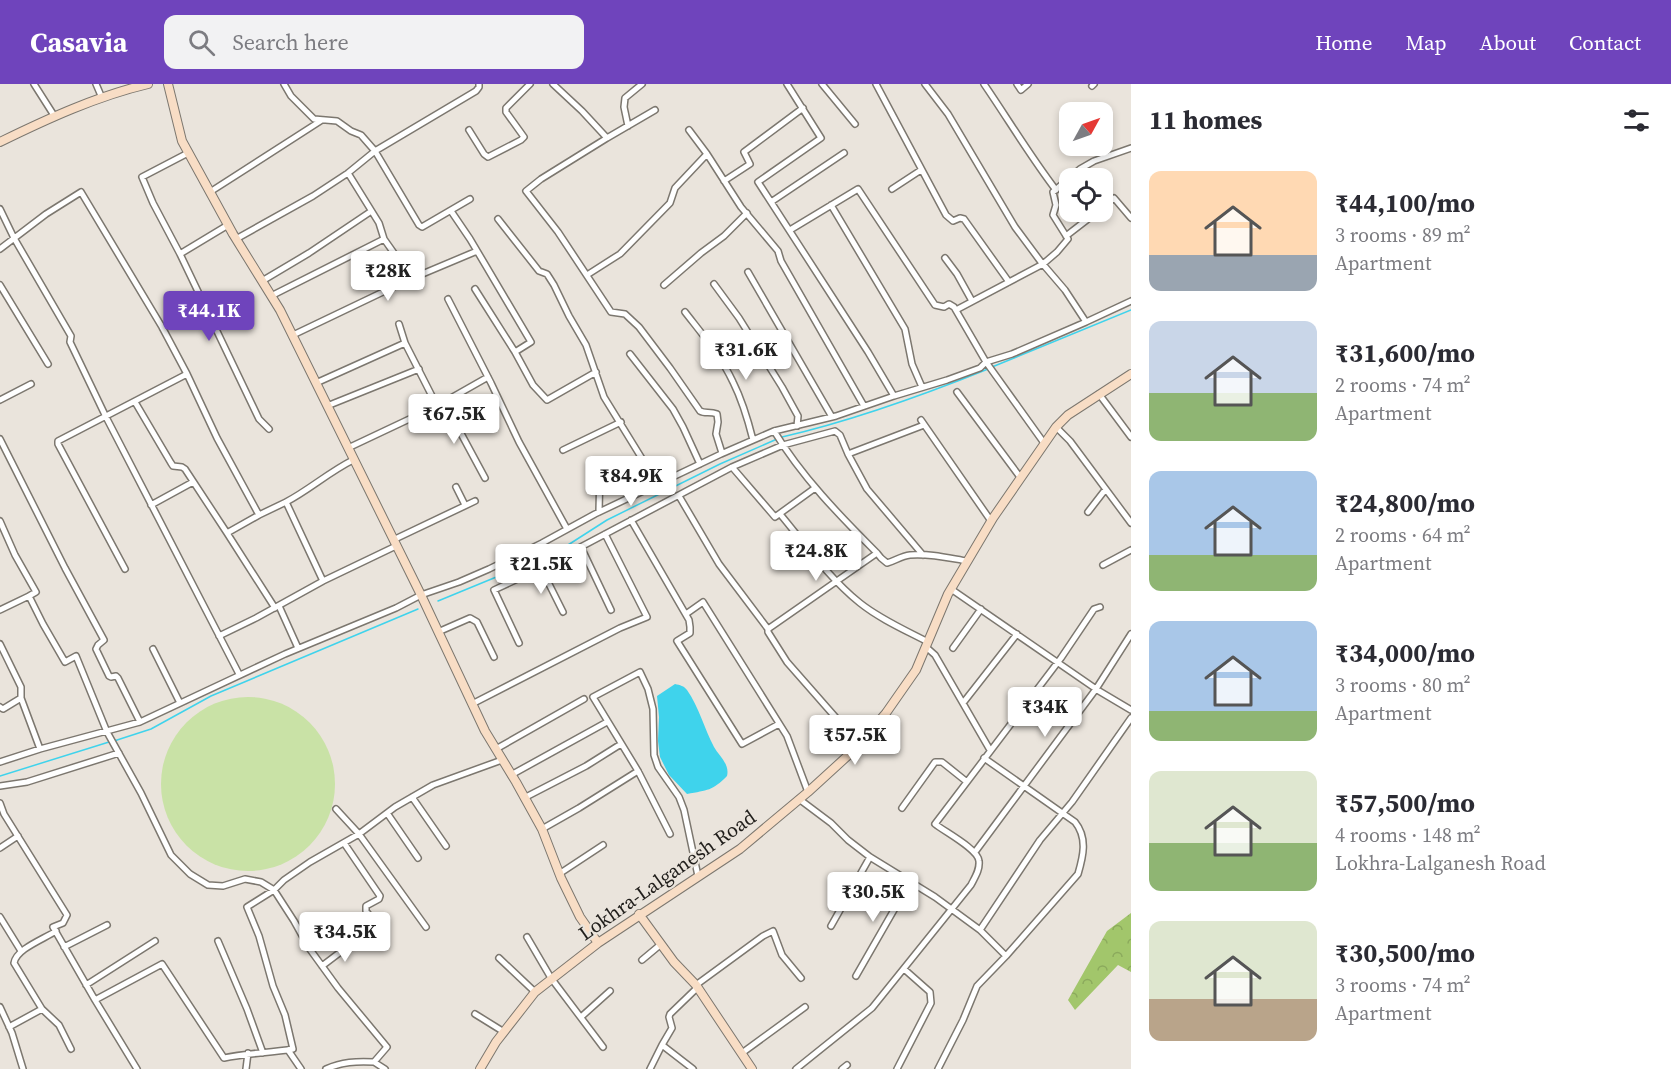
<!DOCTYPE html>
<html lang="en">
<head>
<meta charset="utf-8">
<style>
	body { margin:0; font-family:"Source Serif 4",serif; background:#f2f2f3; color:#2b2b33; height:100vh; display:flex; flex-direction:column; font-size:22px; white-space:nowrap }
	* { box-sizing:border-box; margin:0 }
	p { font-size:20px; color:#7c7c81 }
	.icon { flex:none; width:33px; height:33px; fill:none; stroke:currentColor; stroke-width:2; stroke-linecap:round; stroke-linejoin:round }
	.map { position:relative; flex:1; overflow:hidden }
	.drawer { display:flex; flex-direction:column; background:#fff; width:540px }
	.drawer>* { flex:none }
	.needle { width:39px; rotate:50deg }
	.fabs { position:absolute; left:1059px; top:18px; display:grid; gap:12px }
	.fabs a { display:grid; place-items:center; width:54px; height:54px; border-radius:12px; background:#fff; box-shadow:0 3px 9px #0003; font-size:30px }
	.price { position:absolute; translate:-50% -51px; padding:0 14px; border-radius:6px; background:#fff; color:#222; font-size:20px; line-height:39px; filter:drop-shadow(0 2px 3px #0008) }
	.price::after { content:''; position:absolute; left:50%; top:36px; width:18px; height:14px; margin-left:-9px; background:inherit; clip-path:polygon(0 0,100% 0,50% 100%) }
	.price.on { background:#6f44bc; color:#fff }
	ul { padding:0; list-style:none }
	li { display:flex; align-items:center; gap:18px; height:150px; padding:0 18px }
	li span { display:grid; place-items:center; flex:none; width:168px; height:120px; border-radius:12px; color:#555 }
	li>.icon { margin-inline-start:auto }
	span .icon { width:72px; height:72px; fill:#fffc; stroke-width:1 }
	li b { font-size:26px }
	h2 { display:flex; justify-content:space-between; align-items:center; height:72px; padding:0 18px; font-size:26px }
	header { display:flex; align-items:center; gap:36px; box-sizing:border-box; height:84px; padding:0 30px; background:#6f44bc; color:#fff }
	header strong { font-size:28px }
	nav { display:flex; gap:33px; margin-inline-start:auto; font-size:21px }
	.search { width:420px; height:54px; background:#f2f2f3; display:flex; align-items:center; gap:15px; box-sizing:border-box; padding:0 21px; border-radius:12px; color:#7c7c81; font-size:22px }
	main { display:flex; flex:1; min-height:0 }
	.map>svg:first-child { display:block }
</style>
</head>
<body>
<header>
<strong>Casavia</strong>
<div class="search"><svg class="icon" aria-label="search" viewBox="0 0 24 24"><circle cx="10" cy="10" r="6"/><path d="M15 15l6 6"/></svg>Search here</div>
<nav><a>Home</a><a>Map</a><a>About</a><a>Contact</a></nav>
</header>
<main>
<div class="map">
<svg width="1131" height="985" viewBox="0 0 1131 985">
	<defs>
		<pattern id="forest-crowns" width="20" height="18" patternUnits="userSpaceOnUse" patternTransform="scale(1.5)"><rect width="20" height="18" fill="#a2c66b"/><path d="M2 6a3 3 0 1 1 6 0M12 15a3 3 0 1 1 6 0" fill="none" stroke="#8baa5c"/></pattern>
	</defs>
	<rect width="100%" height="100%" fill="#eae4dc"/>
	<path fill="#c9e2a6" d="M161 700a87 87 0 1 1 174 0a87 87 0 1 1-174 0Z"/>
	<path fill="url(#forest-crowns)" d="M 1131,829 L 1131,888 L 1118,881 L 1075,926 L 1068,916 L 1107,847 Z"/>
	<path fill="#3fd3ec" d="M 675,600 C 680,601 684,602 687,606 C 699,623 704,644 714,663 C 719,672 730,680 727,692 C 712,707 708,706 687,710 L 669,691 L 660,673 L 658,657 L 659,633 L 657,612 Z"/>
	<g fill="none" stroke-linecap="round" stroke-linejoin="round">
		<path stroke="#3fd3ec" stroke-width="1.5" d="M 992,283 L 1131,226
			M 782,353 C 852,337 921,312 988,285
			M 438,517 L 557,468 L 607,436 L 720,380 L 777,355
			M 114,657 L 151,645 L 211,612 L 418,525
			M 0,692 L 109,658"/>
		<g stroke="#7c776f" stroke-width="8">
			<path id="street" d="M 34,0 L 55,33
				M 96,0 L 102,14
				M 284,0 L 291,12 L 314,35 L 337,37 L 351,47 L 361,51 L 375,67 L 419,141 L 422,143 L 470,115
				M 553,0 L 582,27 L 607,54 L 655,26
				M 787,0 L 821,54 L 758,98 L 868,268 L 894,312
				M 822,0 L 855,40
				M 876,0 L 946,131 L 953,137 L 960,134 L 964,135 L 1009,198
				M 925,0 L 948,30 L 1015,143 L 1041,178 L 1065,206 L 1086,238 L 1131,217
				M 984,0 C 1008,35 1030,72 1056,106
				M 1017,0 L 1021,6 L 1028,0
				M 1092,2 L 1094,0
				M 628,42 L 624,23 L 625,14 L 642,0
				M 469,46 L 484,70 L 488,73 L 521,56 L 524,53 L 506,28 L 506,24 L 530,0
				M 607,54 L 541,95 L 526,107 L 558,148 L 611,228 L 625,230 L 639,243 L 670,284 L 700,327 C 705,330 710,327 717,330 L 718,338 L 716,350 L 722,369
				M 188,69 L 142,93 L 153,119 L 180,170 L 228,141
				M 707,70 L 741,123 L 778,167 L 781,177 L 864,322
				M 348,89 L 379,139 L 384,155 L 396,172 L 408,196
				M 724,97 L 750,80 L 744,68 L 803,24
				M 892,105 L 921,86
				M 210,108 L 322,36
				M 771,118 L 844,69
				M 831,121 L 905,245 L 912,280 L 922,303
				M 1102,123 L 1114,114 L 1131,134
				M 0,125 L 14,154 L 71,252 L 70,258 L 106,333 L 239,590
				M 451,127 L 470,155 L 531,258 L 515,268
				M 498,135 L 539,187 L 547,190 L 554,201 L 569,232 L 586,261 L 604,313 L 649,386 L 655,402
				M 790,146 L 858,105 L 935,221 L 944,223 L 949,220 L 954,223 L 986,278 L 1044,359
				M 1066,152 L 1097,128
				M 236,155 L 313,112 L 348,89 L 375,67 L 476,7 L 479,3 L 479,0
				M 0,165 L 46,130 L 81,108 L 162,243 L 187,290 L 217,354 L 259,431 L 227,449 L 275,524
				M 180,170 L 259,335 L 269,345
				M 945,174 L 957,190 L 972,217
				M 748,188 L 832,333
				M 587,191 L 620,170 L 670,119 L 675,104 L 707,70 L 689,46
				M 262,197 L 309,169 L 370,128
				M 714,200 L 739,234 L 782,303 L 798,332 L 797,342
				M 0,201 L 48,280
				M 664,201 L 701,169 L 724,152 L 747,129
				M 475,205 L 515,268 L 533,301 L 547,316 L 596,288
				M 271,212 L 384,155
				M 448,215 L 491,299 L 519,358 L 567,445
				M 956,226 L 1043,180 L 1057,168 L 1068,155 L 1053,131 L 1056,121 L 1053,108 L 1080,85 L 1094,77 L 1131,64
				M 685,228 C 702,250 721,272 733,298 C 742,316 748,336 753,356
				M 399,240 L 405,259
				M 293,251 L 408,196 L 477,167
				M 630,270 L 673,325 L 683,343 L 700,380
				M 316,299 L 405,259 L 437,322
				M 957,308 L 1020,393
				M 1099,310 L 1131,353
				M 0,316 L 31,300
				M 135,318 L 171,379 L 173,382 L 182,383 L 185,385 L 227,449
				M 444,318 L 485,394
				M 327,322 L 419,285
				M 921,336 L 991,437
				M 1056,343 L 1070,357 L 1131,439
				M 774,347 C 802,393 839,431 877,469 L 881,474 L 887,479 C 895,477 901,472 910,471 C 929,469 949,474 967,477
				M 0,355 L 65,484 L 104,556 L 98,561 L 96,565 L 109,592 L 111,593 L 116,592 L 118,594 L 140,638
				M 348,364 L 437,322 L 488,293
				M 563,366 L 621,338
				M 456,403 L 465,421
				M 815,404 L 775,433 L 732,383 L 783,361 L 835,347 L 840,351 L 848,370
				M 679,412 L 719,480 L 768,545 L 768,548 L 787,578 L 859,660
				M 286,418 C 309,406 329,388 353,376
				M 151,421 L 193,398
				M 599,428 L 600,385
				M 1088,428 L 1105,406
				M 780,430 C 805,460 829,494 860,519 C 880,535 905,546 928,558
				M 259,431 L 286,418 L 323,497
				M 631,436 L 689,536 L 690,543 L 690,549 L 677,557 L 742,660 L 779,640
				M 0,437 L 15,471 L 36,508 L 29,512 L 43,540 L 65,578 L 76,572 L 107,648 L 141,709 L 171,771 L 190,790 L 208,801 L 223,802 L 245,795 L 261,798 L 274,806 L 294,837 L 309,864 L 338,904 L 387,963 L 374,978 L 385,985
				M 393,456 L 475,417
				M 581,463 L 611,526
				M 923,471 L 867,405 L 848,370 L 924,341
				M 1103,481 L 1131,466
				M 541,484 L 563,528
				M 125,485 L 58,360 L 58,357 L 187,290
				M 951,505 L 1099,607 L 1131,626
				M 279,522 L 298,564
				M 0,526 L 29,512
				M 686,530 L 703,518 L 787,652 L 808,708
				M 768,545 L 877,469
				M 438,548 L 470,534 L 477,538 L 494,573
				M 219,552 L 256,534 L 323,497 L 396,462
				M 519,559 L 494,506 L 541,484 L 732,383
				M 0,560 L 21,603 L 21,614 L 40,665
				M 926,563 L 935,571 L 990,666
				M 953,564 L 981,525
				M 153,565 L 180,619
				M 963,619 L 1017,550
				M 472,620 L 620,544 L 647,533 L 605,450
				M 0,623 L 3,625 L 21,614
				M 496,665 L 584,615
				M 0,678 L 40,665 L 140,638 L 285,570 L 396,524 L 421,511 L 459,498 L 489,485 L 542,459 L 595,430 L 721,370 L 774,347 L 836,332 L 894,312 L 947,296 L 980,284 L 986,278 L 1012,270 L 1086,238
				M 511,691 L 607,638
				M 0,702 L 27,698 L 119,669
				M 412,713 L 446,762
				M 524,714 L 586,682 L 621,660
				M 799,715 L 831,739 L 848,756 L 870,773 L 935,813 L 980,846 L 1006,872
				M 0,719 L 4,730 L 67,831 L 63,839 L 53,843 L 95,916 L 137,985
				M 902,724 L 935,678 L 942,678 L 967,698
				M 336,725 L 359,750 L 426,843
				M 387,729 L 418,774
				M 542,745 L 579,724 L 638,687
				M 670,750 L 638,687 L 593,613 L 640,588 L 648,605 L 653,625 L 654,671 L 658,683 L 679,713 L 684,726 L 698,792
				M 344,759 L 380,812 L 379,815 L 366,822 L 366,827 L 376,840
				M 0,764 L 18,752
				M 975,768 L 1096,605 L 1131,550
				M 559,790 L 603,761
				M 0,833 L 21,867
				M 831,842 L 870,773
				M 980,846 L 1040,756 L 1072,718 L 1131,634
				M 56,847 C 44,855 16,865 14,879 L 42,925 L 59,941 L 71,965
				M 527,853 L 551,894 L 603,963
				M 218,857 L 247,925 L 263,969
				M 64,863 L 107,841
				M 499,874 L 535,908
				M 642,876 L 660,861
				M 322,882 L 355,857
				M 856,892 L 910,798
				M 86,901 L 155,857
				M 696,901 L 763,852 L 773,847 L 782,871 L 801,894
				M 95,916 L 162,880 L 224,974 C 247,969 270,969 293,965 L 285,931 L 273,902 L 259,852 L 247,823 L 274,806 L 284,796 L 310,778 L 359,750 L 395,723 L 433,701 L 502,676
				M 0,923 L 12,949 L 23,985
				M 475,930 L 504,948
				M 581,933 L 610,907
				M 9,943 L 42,925
				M 288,966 L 301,985
				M 742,969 L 805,923
				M 246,985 L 248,969
				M 326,985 C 342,978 356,977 374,978
				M 650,985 L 662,961
				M 693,985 L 662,961 L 672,944 L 669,933 L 670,930 L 698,903
				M 796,985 L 872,924 L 971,801 C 975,793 980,786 979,777 C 978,765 945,748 935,740 L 1061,574 L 1094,525 L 1100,523
				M 842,985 L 847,981
				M 897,985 L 931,919 L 930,908 L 904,885
				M 938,985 L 963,936 L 977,902 L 1006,872 L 1078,790 C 1083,773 1088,754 1075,738 L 984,674"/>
		</g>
		<g stroke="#7c776f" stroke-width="10">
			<path id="secondary" d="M 168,0 L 182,57 L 233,150 L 280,226 L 421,511 L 485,647 L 516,698 L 542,745 L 561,794 L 580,833 L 598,859
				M 0,58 C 47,35 97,12 148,0
				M 639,830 L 674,878 L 696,901 L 752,985
				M 480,985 L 496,958 L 535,908 L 598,859 L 740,765 L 808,708 L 854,666 L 886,629 L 916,586 L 948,510 L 993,434 L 1056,343 L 1068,331 L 1131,290"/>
		</g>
		<use href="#street" stroke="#fff" stroke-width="5"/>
		<use href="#secondary" stroke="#f8ddc5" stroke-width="8"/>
	</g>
	<g text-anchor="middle" stroke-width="4.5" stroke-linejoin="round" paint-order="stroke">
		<g font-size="20" fill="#201e1b" stroke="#eae4dc">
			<text transform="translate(667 791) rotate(-35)" y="7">Lokhra-Lalganesh Road</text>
		</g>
	</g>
</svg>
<div class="fabs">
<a><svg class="needle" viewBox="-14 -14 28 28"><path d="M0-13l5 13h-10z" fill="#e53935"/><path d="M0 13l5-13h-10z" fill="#7c7c81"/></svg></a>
<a><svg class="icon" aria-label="locate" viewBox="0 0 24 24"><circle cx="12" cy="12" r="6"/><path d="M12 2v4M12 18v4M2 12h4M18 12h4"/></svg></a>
</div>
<b class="price" style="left:388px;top:218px">₹28K</b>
<b class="price on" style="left:209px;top:258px">₹44.1K</b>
<b class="price" style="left:746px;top:297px">₹31.6K</b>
<b class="price" style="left:454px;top:361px">₹67.5K</b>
<b class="price" style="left:631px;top:423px">₹84.9K</b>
<b class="price" style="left:816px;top:498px">₹24.8K</b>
<b class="price" style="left:541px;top:511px">₹21.5K</b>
<b class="price" style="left:1045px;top:654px">₹34K</b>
<b class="price" style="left:855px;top:682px">₹57.5K</b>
<b class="price" style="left:873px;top:839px">₹30.5K</b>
<b class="price" style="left:345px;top:879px">₹34.5K</b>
</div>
<section class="drawer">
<h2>11 homes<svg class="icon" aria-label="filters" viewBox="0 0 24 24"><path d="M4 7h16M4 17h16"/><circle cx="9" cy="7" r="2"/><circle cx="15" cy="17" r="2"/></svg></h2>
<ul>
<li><span style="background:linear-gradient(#ffd9b3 70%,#9aa5b1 0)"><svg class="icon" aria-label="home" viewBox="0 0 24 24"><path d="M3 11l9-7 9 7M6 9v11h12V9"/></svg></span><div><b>₹44,100/mo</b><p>3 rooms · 89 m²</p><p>Apartment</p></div></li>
<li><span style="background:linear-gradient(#c9d6e8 60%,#8fb573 0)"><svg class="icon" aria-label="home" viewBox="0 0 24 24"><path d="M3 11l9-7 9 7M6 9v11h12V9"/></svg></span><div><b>₹31,600/mo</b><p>2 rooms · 74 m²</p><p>Apartment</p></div></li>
<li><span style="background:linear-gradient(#a9c7e8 70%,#8fb573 0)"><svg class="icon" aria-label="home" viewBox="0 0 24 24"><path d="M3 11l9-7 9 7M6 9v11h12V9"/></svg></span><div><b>₹24,800/mo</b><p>2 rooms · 64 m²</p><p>Apartment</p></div></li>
<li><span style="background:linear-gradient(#a9c7e8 75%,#8fb573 0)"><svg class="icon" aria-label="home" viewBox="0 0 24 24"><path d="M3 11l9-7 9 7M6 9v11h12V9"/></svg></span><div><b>₹34,000/mo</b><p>3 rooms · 80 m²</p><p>Apartment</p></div></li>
<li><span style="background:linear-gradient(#dfe7d0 60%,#8fb573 0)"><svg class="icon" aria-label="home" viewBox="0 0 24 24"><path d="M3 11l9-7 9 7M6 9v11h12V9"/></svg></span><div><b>₹57,500/mo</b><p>4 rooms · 148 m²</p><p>Lokhra-Lalganesh Road</p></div></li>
<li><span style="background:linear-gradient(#dfe7d0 65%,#b9a48a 0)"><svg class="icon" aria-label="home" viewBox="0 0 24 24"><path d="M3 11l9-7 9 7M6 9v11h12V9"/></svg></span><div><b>₹30,500/mo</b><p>3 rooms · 74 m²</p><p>Apartment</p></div></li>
</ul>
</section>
</main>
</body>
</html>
